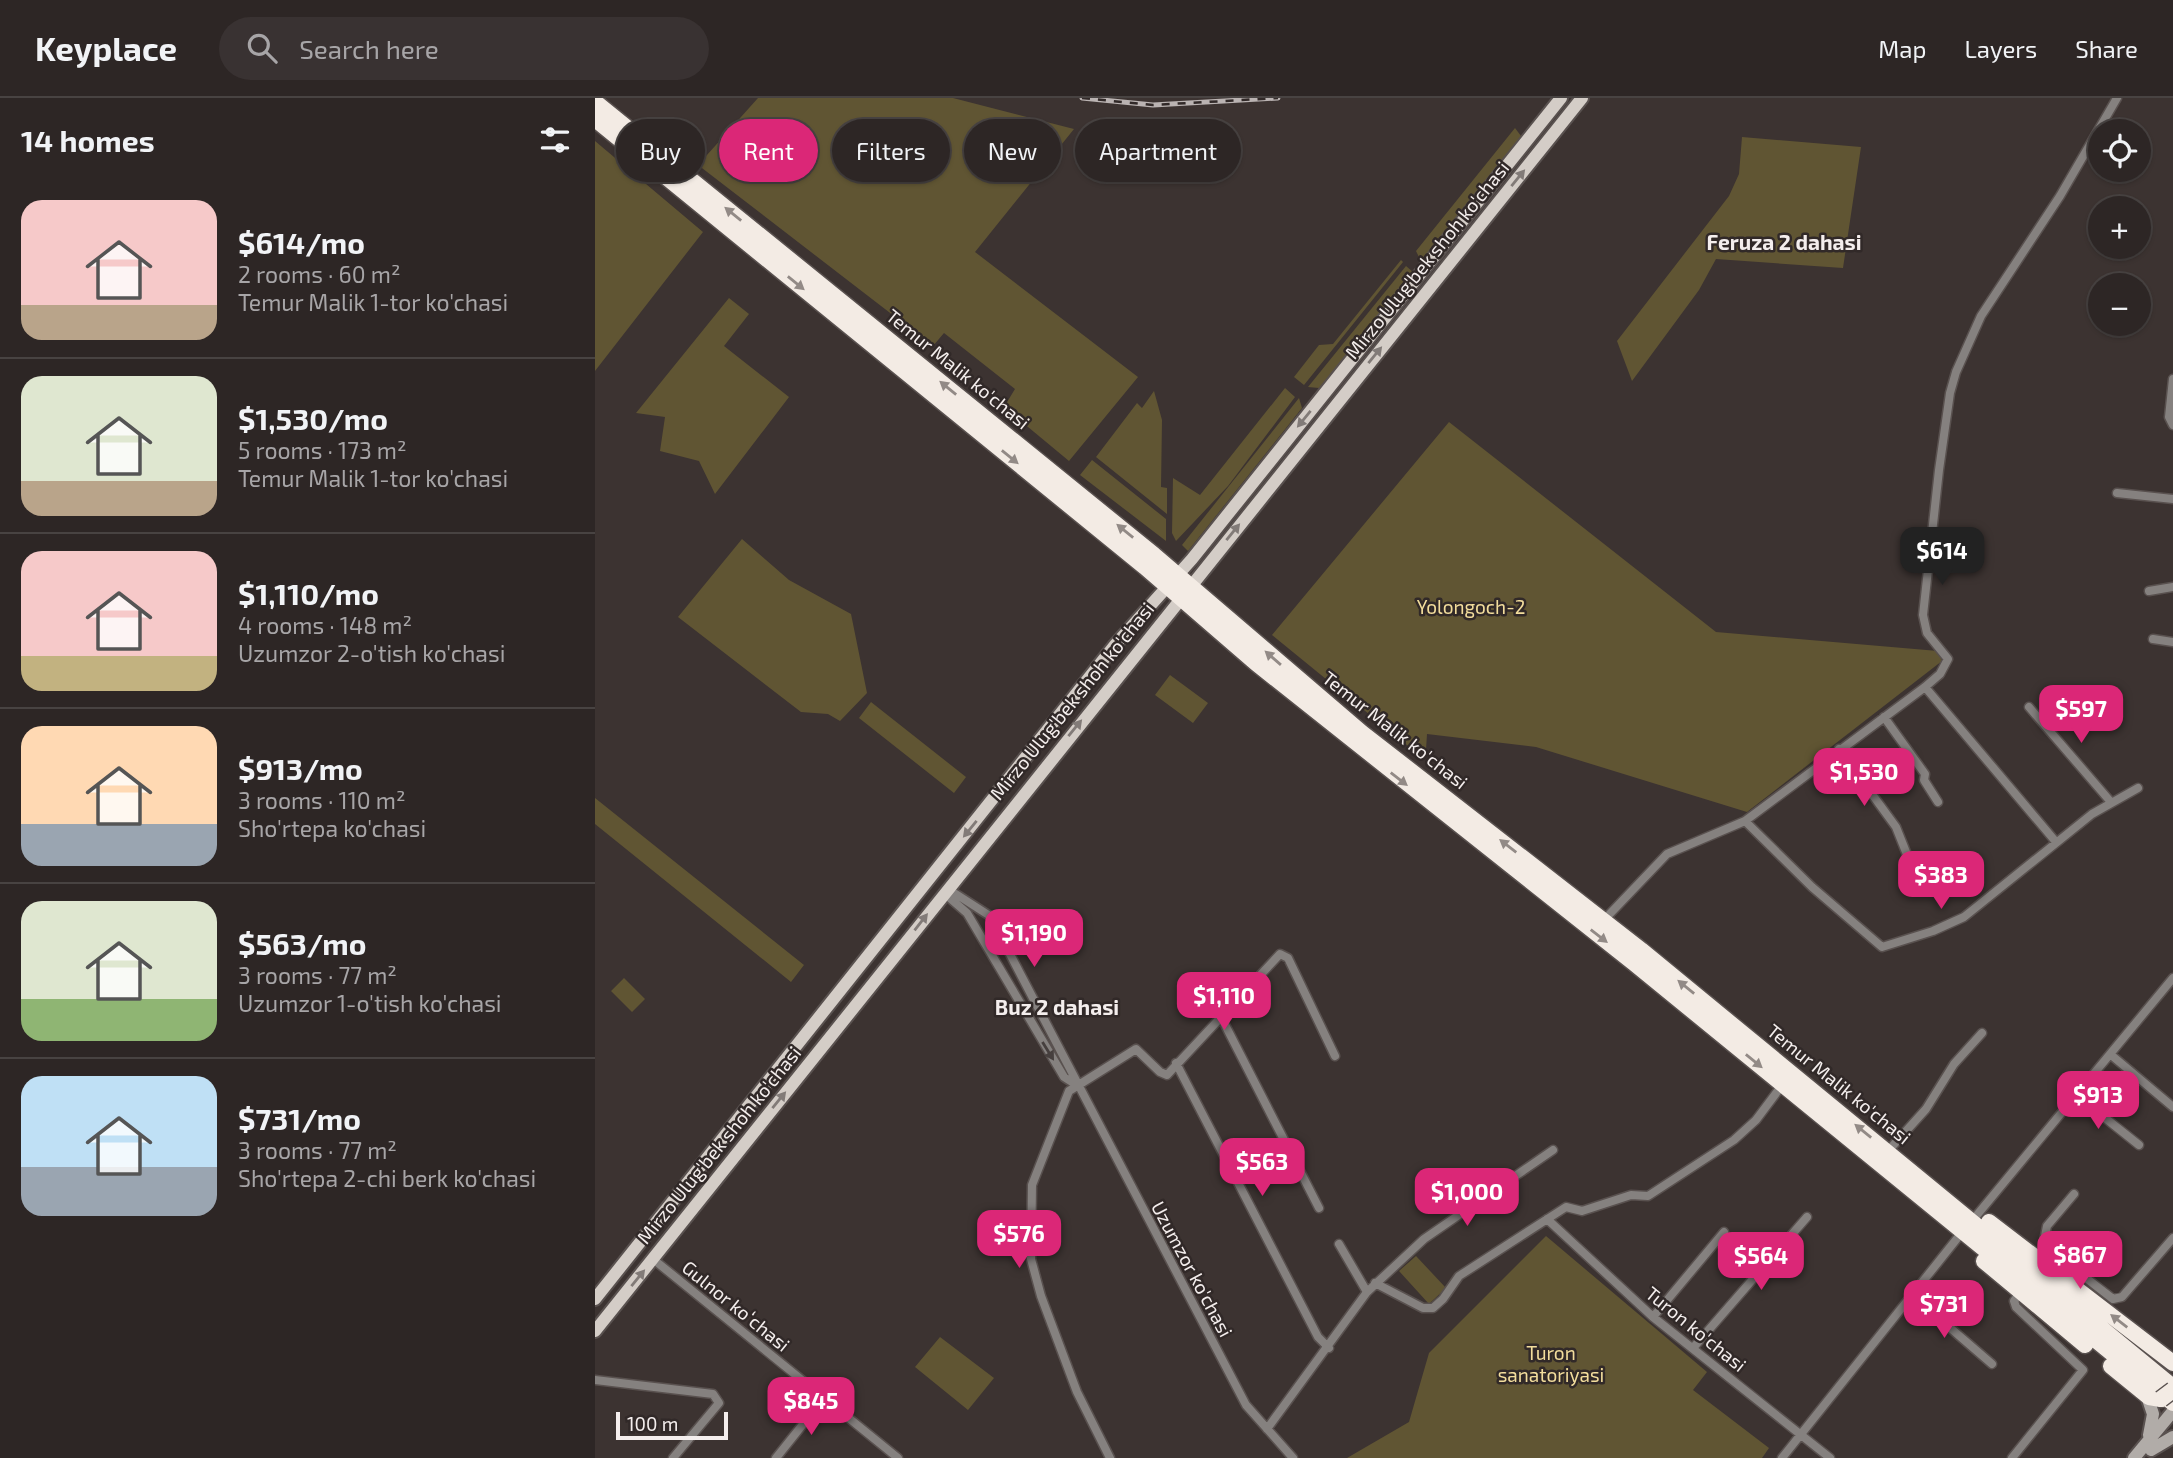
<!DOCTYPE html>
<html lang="en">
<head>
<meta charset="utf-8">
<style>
	body { margin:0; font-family:"Exo 2",sans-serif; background:#393232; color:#f1f3f6; height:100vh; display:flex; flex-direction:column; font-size:26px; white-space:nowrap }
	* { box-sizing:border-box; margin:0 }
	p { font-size:23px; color:#a7a5a7 }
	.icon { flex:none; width:38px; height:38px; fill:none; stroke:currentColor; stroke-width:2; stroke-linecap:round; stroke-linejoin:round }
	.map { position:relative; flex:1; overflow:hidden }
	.sheet { display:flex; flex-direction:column; background:#2d2625; width:595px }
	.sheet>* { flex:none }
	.guide { position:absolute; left:21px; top:21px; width:665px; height:63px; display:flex; gap:14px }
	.buttons { position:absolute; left:1493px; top:21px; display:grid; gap:14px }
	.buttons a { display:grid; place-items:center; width:63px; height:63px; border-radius:50%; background:#2d2625; box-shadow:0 2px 5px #0004,0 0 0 2px #484342; font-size:35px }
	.scale { position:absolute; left:21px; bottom:18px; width:112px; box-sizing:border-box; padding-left:7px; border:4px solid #f4eeed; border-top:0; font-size:19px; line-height:24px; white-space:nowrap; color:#f4eeed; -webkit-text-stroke:5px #312928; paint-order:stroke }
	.price { position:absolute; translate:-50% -60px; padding:0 16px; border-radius:14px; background:#db2777; color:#fff; font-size:23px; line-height:46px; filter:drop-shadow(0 2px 4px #0008) }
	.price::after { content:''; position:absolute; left:50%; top:42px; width:21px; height:16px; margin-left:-10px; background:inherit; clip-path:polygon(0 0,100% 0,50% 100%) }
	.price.on { background:#222; color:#fff }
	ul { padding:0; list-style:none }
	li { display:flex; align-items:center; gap:21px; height:175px; padding:0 21px }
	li+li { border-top:2px solid #484342 }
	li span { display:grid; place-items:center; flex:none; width:196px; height:140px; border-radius:21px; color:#555 }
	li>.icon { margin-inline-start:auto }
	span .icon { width:84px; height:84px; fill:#fffc; stroke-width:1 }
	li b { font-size:30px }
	h2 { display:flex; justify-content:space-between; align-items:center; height:84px; padding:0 21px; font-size:30px }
	.pill { padding:0 24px; border-radius:32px; background:#2d2625; box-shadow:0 2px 5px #0004,0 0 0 2px #484342; font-size:24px; line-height:63px }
	.pill.on { background:#db2777; color:#fff }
	header { display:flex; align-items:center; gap:42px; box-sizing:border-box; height:98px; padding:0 35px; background:#2d2625; border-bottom:2px solid #484342 }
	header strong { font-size:33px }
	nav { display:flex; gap:38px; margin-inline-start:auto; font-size:24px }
	.search { width:490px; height:63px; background:#393232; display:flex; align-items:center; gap:18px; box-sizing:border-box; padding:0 24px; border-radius:38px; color:#a7a5a7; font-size:26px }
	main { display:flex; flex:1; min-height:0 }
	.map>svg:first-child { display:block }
</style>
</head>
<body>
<header>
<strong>Keyplace</strong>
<div class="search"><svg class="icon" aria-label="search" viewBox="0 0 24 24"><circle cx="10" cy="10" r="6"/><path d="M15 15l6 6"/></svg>Search here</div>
<nav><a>Map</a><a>Layers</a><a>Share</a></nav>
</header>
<main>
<section class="sheet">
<h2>14 homes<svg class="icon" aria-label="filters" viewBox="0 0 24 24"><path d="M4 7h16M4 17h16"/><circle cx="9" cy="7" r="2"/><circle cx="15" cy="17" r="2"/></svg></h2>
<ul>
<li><span style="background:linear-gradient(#f6c9c9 75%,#b9a48a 0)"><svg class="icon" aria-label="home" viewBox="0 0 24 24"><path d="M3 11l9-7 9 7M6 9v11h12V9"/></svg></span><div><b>$614/mo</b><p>2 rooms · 60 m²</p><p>Temur Malik 1-tor ko'chasi</p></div></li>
<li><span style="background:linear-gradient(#dfe7d0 75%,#b9a48a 0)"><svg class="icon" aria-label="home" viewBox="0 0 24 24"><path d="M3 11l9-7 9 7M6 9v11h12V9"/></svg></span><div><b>$1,530/mo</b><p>5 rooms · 173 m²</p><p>Temur Malik 1-tor ko'chasi</p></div></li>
<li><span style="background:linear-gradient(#f6c9c9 75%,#c2b280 0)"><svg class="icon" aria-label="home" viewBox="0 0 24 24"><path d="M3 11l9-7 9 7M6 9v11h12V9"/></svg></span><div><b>$1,110/mo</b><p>4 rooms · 148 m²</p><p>Uzumzor 2-o'tish ko'chasi</p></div></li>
<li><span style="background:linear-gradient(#ffd9b3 70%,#9aa5b1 0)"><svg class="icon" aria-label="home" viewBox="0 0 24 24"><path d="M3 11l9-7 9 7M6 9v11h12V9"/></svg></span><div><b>$913/mo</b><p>3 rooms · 110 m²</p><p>Sho'rtepa ko'chasi</p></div></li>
<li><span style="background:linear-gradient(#dfe7d0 70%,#8fb573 0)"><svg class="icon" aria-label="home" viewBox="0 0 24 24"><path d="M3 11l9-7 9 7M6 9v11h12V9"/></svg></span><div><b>$563/mo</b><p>3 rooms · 77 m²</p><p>Uzumzor 1-o'tish ko'chasi</p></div></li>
<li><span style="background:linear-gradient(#bfe0f5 65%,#9aa5b1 0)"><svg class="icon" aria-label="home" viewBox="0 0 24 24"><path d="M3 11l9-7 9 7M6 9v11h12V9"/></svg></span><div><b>$731/mo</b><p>3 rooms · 77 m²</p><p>Sho'rtepa 2-chi berk ko'chasi</p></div></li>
</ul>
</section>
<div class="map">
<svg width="1578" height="1360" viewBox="0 0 1578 1360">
	<rect width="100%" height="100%" fill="#3c3331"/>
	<path fill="#605533" d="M 163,0 L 358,0 L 479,31 L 380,154 L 543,279 L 474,363 L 409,309 L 420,291 L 349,235 L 338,248 L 103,67 Z
		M 920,30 L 926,38 L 826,163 L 821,153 Z
		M 1147,39 L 1266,49 L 1248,170 L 1121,161 L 1104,192 L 1037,283 L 1022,243 L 1134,98 L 1144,76 Z
		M 0,43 L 108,134 L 0,273 Z
		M 806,162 L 808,164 L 709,287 L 699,279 L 724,247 L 738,246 Z
		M 811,168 L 818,174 L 724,290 L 713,289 Z
		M 134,200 L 154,216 L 129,248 L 194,299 L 120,396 L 104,363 L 65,353 L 70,319 L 41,315 Z
		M 690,290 L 700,299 L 633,388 L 581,443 L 577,435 L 578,380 L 605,397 Z
		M 559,293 L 567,322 L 566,389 L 572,390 L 572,416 L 501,359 L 542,305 L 547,310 Z
		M 704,300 L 707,310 L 593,453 L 587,447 Z
		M 854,324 L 1121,534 L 1343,553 L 1347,563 L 1152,714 L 941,649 L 832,636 L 831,652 L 818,652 L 677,537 Z
		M 497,362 L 571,421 L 571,443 L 485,377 Z
		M 147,441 L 194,482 L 256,516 L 272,595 L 245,623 L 233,616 L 206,614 L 83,519 Z
		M 575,577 L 613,605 L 598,625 L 560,597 Z
		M 276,604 L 371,679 L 359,695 L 264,620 Z
		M 0,700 L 209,867 L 196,884 L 0,726 Z
		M 29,880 L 50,901 L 37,914 L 16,893 Z
		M 951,1138 L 1112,1274 L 1098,1292 L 1174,1350 L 1167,1360 L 752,1360 L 814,1324 L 834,1255 Z
		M 821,1158 L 851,1190 L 834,1206 L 804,1173 Z
		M 345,1239 L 399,1280 L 373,1312 L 320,1269 Z"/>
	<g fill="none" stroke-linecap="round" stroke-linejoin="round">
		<g stroke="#59514f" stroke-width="11">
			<path id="street" d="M 1578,281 L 1574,319 L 1578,327
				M 1522,395 L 1578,401
				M 1554,493 L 1578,489
				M 1558,541 L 1578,544
				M 1330,589 L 1461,744
				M 1434,609 L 1515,703
				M 1289,619 L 1330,676 L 1329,682 L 1343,704
				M 1244,651 L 1301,729 L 1313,759
				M 1150,723 L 1217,789 L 1287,849 L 1338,833 L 1369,819 L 1497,716 L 1543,690
				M 353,791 L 395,818 L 651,1307 L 698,1360
				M 349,795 L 372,815 L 469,979 L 483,988
				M 1008,823 L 1072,756 L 1150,723 L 1330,589 L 1345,576 L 1353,561 L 1332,535 L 1328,517 L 1344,372 L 1355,295 L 1361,274 L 1386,218 L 1465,98 L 1522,0
				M 625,917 L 724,1110
				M 1515,956 L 1578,1009
				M 581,965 L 723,1239 L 734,1250
				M 1480,996 L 1544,1047
				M 1293,1053 L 1331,1011 L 1359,966 L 1387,935
				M 1479,1096 L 1452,1128 L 1449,1143 L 1455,1152 L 1518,1201 L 1527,1199 L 1578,1140
				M 952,1121 L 1058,1219 L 1235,1360
				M 1377,1123 L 1578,880
				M 58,1161 L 303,1360
				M 780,1185 L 828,1210 L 838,1210 L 848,1201 L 864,1178 L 971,1109 L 987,1113 L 1036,1097 L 1053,1098 L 1139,1042 L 1161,1022 L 1188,986
				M 772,1194 L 829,1141 L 958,1052
				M 1317,1197 L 1397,1266
				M 1058,1219 L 1129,1134
				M 1098,1250 L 1212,1119
				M 0,1282 L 118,1296 L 124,1305 L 78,1360
				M 672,1331 L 772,1194 L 744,1146
				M 181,1360 L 229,1300
				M 515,1360 L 482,1294 L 446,1198 L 436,1161 L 437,1087 L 474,993 L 541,951 L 565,974 L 572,977 L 685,856 L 693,860 L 740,958
				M 1187,1360 L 1368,1133
				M 1417,1360 L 1488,1272 L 1421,1209 L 1419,1203 L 1425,1195"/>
		</g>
		<g stroke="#59514f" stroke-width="16">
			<path id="secondary" d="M 1552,1298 L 1558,1316 L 1554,1337
				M 1556,1352 L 1578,1339
				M 1539,1360 L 1578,1313"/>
		</g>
		<g stroke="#59514f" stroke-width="16">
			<path id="primary" d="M 0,1201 L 520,547 L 597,461 L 966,0
				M 0,1233 L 987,0"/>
		</g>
		<g stroke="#59514f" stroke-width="19">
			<path id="highway" d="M 0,4 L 559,457 L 767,635 L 1046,852 L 1578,1289
				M 0,21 L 550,469 L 661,565 L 1039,865 L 1578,1305
				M 1394,1124 L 1578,1265
				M 1389,1163 L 1490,1247
				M 1516,1268 L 1554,1299 L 1566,1301"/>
		</g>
		<use href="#street" stroke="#85817f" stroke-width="8"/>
		<use href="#secondary" stroke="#b1aca8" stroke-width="12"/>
		<use href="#primary" stroke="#d4cdc7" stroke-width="12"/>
		<use href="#highway" stroke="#f3ebe4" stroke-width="16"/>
		<g stroke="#bab3b2" stroke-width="5">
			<path id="rail" d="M 487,0 L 558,7 L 683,0"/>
		</g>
		<use href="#rail" stroke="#312928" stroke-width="2.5" stroke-dasharray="8" stroke-linecap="butt"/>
		<g stroke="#59514f" stroke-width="19" stroke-linecap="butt">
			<path id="highway-bridge" d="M 1566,1301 L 1578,1292"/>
		</g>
		<use href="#highway-bridge" stroke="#f3ebe4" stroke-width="16"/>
	</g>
	<defs><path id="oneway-solid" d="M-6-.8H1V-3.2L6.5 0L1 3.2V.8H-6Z" transform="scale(1.75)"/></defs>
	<g fill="#827b78">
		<use href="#oneway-solid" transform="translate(923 80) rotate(-51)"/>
		<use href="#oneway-solid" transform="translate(780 257) rotate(-51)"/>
		<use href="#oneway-solid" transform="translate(709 321) rotate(129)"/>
		<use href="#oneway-solid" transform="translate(638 434) rotate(-51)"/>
		<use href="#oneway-solid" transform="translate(480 630) rotate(-51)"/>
		<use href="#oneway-solid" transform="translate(375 731) rotate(129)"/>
		<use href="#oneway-solid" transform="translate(326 824) rotate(-52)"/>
		<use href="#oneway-solid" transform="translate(184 1002) rotate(-51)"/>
		<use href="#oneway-solid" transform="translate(43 1180) rotate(-51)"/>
	</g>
	<g fill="#928a86">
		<use href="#oneway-solid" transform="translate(138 116) rotate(-141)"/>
		<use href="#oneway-solid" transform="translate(201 185) rotate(39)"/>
		<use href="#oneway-solid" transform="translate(353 290) rotate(-141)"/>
		<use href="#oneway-solid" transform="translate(415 359) rotate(39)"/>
		<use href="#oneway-solid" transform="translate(530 433) rotate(-141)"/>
		<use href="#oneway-solid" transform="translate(678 560) rotate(-139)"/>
		<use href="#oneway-solid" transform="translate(804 681) rotate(38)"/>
		<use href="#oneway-solid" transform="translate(913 748) rotate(-142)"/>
		<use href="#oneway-solid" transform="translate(1004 838) rotate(38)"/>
		<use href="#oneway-solid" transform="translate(1091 889) rotate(-141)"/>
		<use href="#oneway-solid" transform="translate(1159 963) rotate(39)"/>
		<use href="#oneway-solid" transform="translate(1268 1033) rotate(-141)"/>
		<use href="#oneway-solid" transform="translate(1524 1223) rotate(-142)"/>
	</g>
	<use fill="#463f3e" href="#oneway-solid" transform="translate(453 953) rotate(58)"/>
	<g text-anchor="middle" stroke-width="5" stroke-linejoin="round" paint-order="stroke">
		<g font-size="19" fill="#f4eeed" stroke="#312928">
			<text transform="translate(832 162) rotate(-51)" y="7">Mirzo Ulug'bek shoh ko'chasi</text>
			<text transform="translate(363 271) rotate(39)" y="7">Temur Malik ko'chasi</text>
			<text transform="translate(477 603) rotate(-51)" y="7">Mirzo Ulug'bek shoh ko'chasi</text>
			<text transform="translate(800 632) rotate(38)" y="7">Temur Malik ko'chasi</text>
			<text transform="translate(1244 986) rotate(39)" y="7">Temur Malik ko'chasi</text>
			<text transform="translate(124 1047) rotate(-51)" y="7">Mirzo Ulug'bek shoh ko'chasi</text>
			<text transform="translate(597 1171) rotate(62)" y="7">Uzumzor ko'chasi</text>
			<text transform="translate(141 1208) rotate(39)" y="7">Gulnor koʻchasi</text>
			<text transform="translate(1101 1231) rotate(39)" y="7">Turon ko'chasi</text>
		</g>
		<g font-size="19" fill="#f3dd9c" stroke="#312928">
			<text x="876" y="516">Yolongoch-2</text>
			<text x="956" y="1262">Turon<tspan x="956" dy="22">sanatoriyasi</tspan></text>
		</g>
		<g font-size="21" font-weight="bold" fill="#f4eeed" stroke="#312928">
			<text x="1189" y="152">Feruza 2 dahasi</text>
			<text x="462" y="917">Buz 2 dahasi</text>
		</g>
	</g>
</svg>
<div class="buttons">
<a><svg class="icon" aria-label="locate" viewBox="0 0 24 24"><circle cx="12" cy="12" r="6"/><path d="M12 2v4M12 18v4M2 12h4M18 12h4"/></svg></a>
<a>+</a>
<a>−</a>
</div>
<div class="scale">100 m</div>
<b class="price on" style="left:1347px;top:489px">$614</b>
<b class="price" style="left:1486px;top:647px">$597</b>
<b class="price" style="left:1269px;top:710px">$1,530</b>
<b class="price" style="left:1346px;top:813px">$383</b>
<b class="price" style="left:439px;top:871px">$1,190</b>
<b class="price" style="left:629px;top:934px">$1,110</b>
<b class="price" style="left:1503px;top:1033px">$913</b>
<b class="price" style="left:667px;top:1100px">$563</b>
<b class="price" style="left:872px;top:1130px">$1,000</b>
<b class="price" style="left:424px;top:1172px">$576</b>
<b class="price" style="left:1485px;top:1193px">$867</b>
<b class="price" style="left:1166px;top:1194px">$564</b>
<b class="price" style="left:1349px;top:1242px">$731</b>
<b class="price" style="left:216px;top:1339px">$845</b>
<div class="guide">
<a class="pill">Buy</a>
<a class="pill on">Rent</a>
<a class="pill">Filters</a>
<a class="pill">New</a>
<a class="pill">Apartment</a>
</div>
</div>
</main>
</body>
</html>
